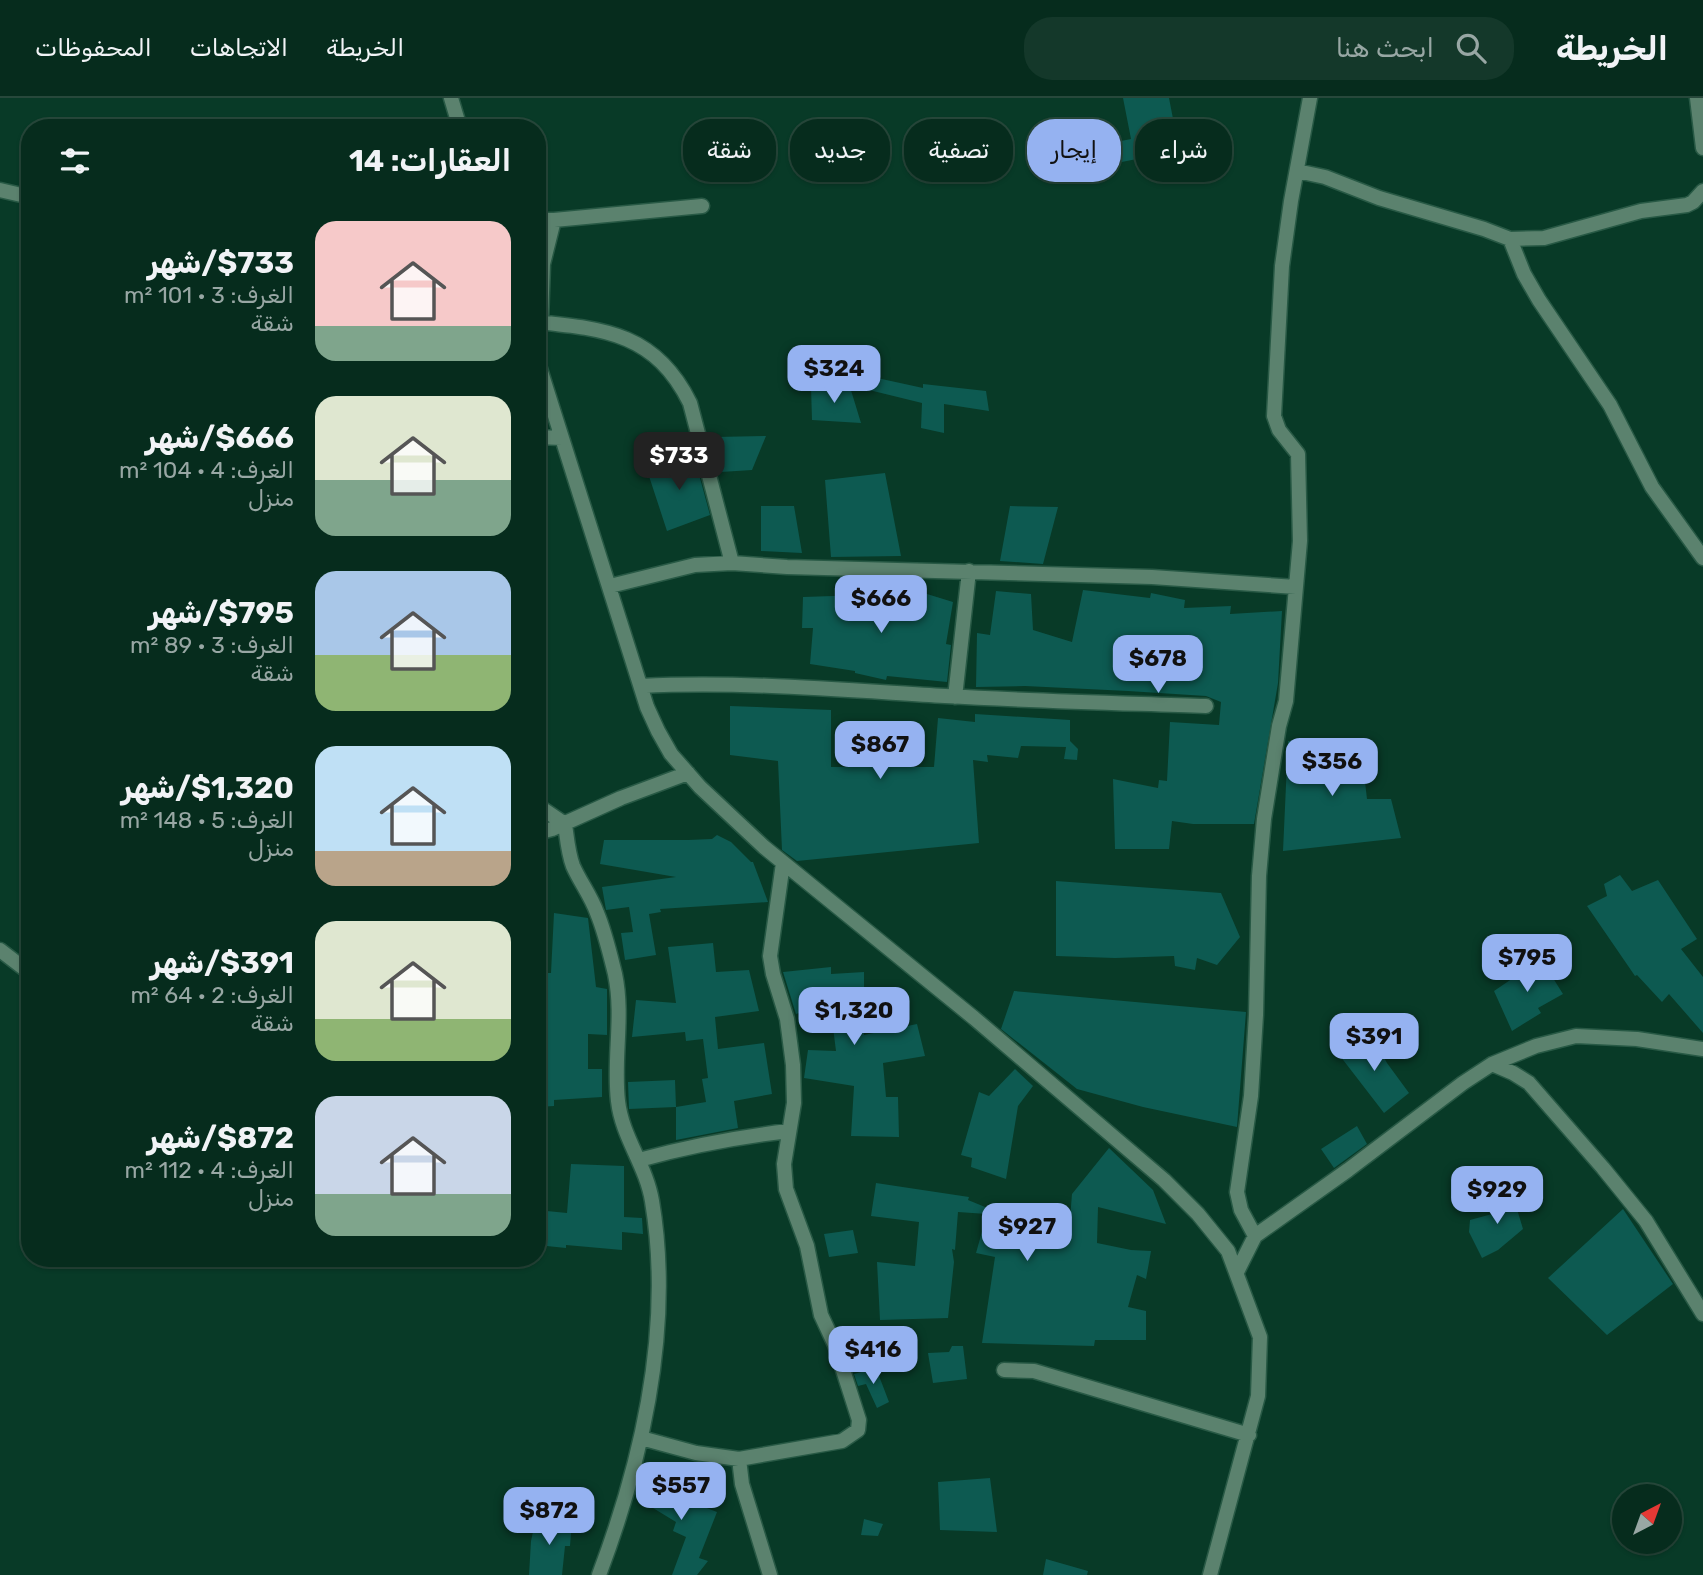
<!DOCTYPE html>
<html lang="ar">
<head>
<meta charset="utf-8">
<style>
	body { margin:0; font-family:Rubik,Cairo,sans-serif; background:#14382a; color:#f1f3f6; direction:rtl; height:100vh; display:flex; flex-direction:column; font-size:26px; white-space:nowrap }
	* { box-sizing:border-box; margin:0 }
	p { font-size:23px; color:#98a7a4 }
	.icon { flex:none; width:38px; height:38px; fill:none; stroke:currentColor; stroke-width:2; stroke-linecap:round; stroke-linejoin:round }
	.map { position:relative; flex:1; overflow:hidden; direction:ltr }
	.drawer { position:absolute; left:21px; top:21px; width:525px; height:1148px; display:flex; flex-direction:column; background:#062c1d; border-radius:28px; box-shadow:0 2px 5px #0004,0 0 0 2px #27483b; direction:rtl }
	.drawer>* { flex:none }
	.hud { position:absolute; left:567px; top:21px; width:665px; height:63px; direction:rtl; display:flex; gap:14px }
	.needle { width:46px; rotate:41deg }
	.buttons { position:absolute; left:1612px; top:1386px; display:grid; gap:14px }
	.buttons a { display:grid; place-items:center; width:70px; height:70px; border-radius:50%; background:#062c1d; box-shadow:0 2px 5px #0004,0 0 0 2px #27483b; font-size:35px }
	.price { position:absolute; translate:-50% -60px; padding:0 16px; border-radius:14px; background:#95b2f1; color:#111; font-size:23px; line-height:46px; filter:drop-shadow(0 2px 4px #0008) }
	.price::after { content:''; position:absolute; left:50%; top:42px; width:21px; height:16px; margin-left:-10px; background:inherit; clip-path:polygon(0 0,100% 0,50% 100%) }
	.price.selected { background:#222; color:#fff }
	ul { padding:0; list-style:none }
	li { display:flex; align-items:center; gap:21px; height:175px; padding:0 35px }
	li span { display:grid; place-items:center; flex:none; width:196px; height:140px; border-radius:21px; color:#555 }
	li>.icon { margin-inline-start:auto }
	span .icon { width:84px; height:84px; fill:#fffc; stroke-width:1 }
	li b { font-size:30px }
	h2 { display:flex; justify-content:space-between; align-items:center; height:84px; padding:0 35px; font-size:30px }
	.pill { padding:0 24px; border-radius:28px; background:#062c1d; box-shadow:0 2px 5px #0004,0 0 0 2px #27483b; font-size:24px; line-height:63px }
	.pill.selected { background:#95b2f1; color:#111 }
	header { display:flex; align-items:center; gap:42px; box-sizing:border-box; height:98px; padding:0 35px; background:#062c1d; border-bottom:2px solid #27483b }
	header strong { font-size:33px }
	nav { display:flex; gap:38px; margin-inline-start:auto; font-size:24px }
	.search { width:490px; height:63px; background:#14382a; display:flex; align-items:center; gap:18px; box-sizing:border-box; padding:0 24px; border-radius:28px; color:#98a7a4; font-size:26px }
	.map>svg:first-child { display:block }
</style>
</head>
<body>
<header>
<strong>الخريطة</strong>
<div class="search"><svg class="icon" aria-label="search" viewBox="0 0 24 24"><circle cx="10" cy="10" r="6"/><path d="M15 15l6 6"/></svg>ابحث هنا</div>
<nav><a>الخريطة</a><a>الاتجاهات</a><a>المحفوظات</a></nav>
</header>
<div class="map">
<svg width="1703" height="1477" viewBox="0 0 1703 1477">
	<rect width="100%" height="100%" fill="#083a27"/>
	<path fill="#0d5a51" d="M 1123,0 L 1169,0 L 1180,57 L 1187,56 L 1191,76 L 1157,83 L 1152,58 L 1046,79 L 1042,59 L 1131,41 Z
		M 868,278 L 923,290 L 923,286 L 986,293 L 989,313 L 944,306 L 944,335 L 921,330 L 922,305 L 865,291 Z
		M 811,289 L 850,289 L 861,325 L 812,322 Z
		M 766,338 L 752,372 L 721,374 L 715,339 Z
		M 693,354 L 710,417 L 667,433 L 647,372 Z
		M 885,375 L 901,458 L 831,459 L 825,382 Z
		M 761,408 L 794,408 L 802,455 L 761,453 Z
		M 1010,408 L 1058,409 L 1043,466 L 1000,463 Z
		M 863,491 L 912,508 L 914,492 L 953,504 L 946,546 L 951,547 L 947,584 L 887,578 L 886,582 L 855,575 L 855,573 L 810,566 L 813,530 L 802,530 L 803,499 L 863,497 Z
		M 1083,492 L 1150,500 L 1151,495 L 1185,502 L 1184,510 L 1231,508 L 1230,516 L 1282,513 L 1278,585 L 1254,726 L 1193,726 L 1172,723 L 1169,751 L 1115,751 L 1113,681 L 1158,690 L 1159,682 L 1167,683 L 1170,624 L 1219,627 L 1221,604 L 1206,598 L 1128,593 L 1025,588 L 976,589 L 977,535 L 990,537 L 996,493 L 1031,496 L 1033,532 L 1072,544 Z
		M 730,608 L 831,612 L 831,669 L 934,669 L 938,620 L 975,624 L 975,616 L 1070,622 L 1070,643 L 1078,651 L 1077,662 L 1064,661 L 1066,649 L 1021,648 L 1018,660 L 987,657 L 988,664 L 973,662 L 979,745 L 797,763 L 782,752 L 778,663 L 730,657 Z
		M 1360,640 L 1367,701 L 1391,701 L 1401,740 L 1283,753 L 1288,643 Z
		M 717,737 L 731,744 L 751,764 L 753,764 L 768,804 L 660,811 L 661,814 L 649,816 L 656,857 L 625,862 L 621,835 L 633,834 L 629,809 L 606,812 L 602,789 L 676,779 L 600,766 L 604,742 L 688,742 L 712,741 Z
		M 1620,777 L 1632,793 L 1658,782 L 1697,841 L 1681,851 L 1703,879 L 1703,935 L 1669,896 L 1662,904 L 1637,877 L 1635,878 L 1587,808 L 1607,798 L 1604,786 Z
		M 1056,783 L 1221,795 L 1240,839 L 1217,867 L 1197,860 L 1195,872 L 1175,868 L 1174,858 L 1115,860 L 1056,858 Z
		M 554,815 L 588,820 L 596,889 L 607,891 L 607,937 L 588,936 L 588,971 L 602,971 L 602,999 L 554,1002 L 554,1008 L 537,1009 L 537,875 L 551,875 Z
		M 713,845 L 716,874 L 749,872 L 759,913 L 715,919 L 718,951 L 764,945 L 772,996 L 734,1003 L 738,1030 L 676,1042 L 676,1009 L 706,1004 L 702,981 L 708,980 L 703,941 L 686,943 L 685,934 L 632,939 L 636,902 L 676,905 L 668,849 Z
		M 1541,861 L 1563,896 L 1538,910 L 1541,915 L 1512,933 L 1494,893 Z
		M 831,869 L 831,876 L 864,874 L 864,937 L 917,926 L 925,958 L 883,965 L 886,999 L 898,999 L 899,1039 L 851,1038 L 854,988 L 804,980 L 808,952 L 836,953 L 830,906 L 796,916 L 783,874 Z
		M 1014,893 L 1246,914 L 1237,1029 L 1143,1009 L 1077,991 L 1001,931 Z
		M 1371,936 L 1387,965 L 1409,995 L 1384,1015 L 1337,954 Z
		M 1015,971 L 1033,988 L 1018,1008 L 1006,1081 L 971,1069 L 972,1060 L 961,1057 L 979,994 L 989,998 Z
		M 675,982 L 676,1009 L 629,1011 L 628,984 Z
		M 1357,1028 L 1367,1046 L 1334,1070 L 1321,1051 Z
		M 1109,1050 L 1153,1092 L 1166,1126 L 1098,1109 L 1097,1145 L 1131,1152 L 1151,1153 L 1146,1181 L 1137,1177 L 1128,1209 L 1146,1213 L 1146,1242 L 1095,1242 L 1094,1248 L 982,1245 L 995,1159 L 976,1155 L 987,1116 L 958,1114 L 955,1152 L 952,1151 L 954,1164 L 948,1220 L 880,1222 L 877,1164 L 915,1168 L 919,1124 L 871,1118 L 876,1085 L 969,1099 L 968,1102 L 1007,1118 L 1011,1107 L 1029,1117 L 1029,1131 L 1069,1133 L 1072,1096 Z
		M 571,1066 L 624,1068 L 624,1119 L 642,1120 L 643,1136 L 622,1134 L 622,1152 L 566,1147 L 566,1150 L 537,1147 L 537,1112 L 567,1115 Z
		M 1510,1088 L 1523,1131 L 1498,1152 L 1482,1160 L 1469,1134 L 1470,1122 L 1503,1113 L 1497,1098 Z
		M 1623,1111 L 1673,1186 L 1607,1237 L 1548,1180 Z
		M 853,1132 L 858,1155 L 829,1159 L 824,1136 Z
		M 866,1231 L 874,1245 L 861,1254 L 853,1240 Z
		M 952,1248 L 963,1248 L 967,1281 L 933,1285 L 928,1255 L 949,1254 Z
		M 876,1270 L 889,1304 L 877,1310 L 866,1286 L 858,1288 L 854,1276 Z
		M 647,1375 L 670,1382 L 670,1389 L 679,1390 L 678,1399 L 717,1414 L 699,1460 L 708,1463 L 697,1477 L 672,1477 L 686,1439 L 673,1433 L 676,1424 L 653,1410 L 655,1406 L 640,1401 Z
		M 990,1380 L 997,1434 L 940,1432 L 938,1384 Z
		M 536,1420 L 572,1424 L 570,1448 L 565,1448 L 562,1477 L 529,1477 L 531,1443 Z
		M 864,1421 L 883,1426 L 878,1438 L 861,1437 Z
		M 1046,1461 L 1088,1473 L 1087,1477 L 1043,1477 Z"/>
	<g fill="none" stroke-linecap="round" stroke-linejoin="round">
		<g stroke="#285945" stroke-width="17">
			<path id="minor" d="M 451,0 L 460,30
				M 1697,0 L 1703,50
				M 1297,73 L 1325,79 L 1379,100 L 1484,131 L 1510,141 L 1544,140 L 1641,113 L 1687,107 L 1693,104 L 1703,93
				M 0,92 L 30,99
				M 537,122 L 554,122 L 702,108
				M 1510,141 L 1524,176 L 1539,202 L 1610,307 L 1652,389 L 1703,460
				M 537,224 C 606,231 656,236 690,305 L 732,465
				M 541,224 L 543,166 L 554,122
				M 537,261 L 647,609 L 658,633 L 671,656 L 700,689 L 764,749 L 974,920 L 1164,1082 L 1198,1116 L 1228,1153 L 1260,1239 L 1258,1298 L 1210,1477
				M 537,339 L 562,340
				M 610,488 L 695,467 L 732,465 L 787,469 L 1152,479 L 1296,489
				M 641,588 C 742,583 844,592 945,598 C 1032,603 1119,605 1206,608
				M 955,599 L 969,473
				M 537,707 L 565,726 C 567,740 568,755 573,768 C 580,784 591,798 597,815 C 605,834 610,856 615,876 C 624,919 613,960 618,1003 C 622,1039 646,1067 652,1103 C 673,1228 643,1360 599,1477
				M 537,735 L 552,731 L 621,700 L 688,675
				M 0,852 L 30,875
				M 1492,966 L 1513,975 L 1529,985 L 1603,1070 L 1646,1123 L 1703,1216
				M 639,1062 C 689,1048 738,1039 789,1033
				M 1255,1138 L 1348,1072 L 1463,985 L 1492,966 L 1536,948 L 1576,938 L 1637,941 L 1703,951
				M 1237,1174 L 1255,1138 L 1241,1112 L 1237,1094 L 1251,998 L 1256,917 L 1259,778 L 1264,721 L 1279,628 L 1286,603 L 1300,443 L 1298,356 L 1279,332 L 1274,318 L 1282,168 L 1291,103 L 1310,0
				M 1004,1272 L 1034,1273 L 1249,1337
				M 641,1340 L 696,1355 L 739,1361 L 842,1343 L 858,1332 L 859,1322 L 835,1247 L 821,1217 L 807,1148 L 786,1091 L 784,1066 L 794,1005 L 793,967 L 787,921 L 773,876 L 770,858 L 783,765
				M 739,1361 L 742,1386 L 770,1477"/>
		</g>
		<use href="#minor" stroke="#5b826e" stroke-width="14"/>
	</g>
</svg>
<div class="buttons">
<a><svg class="needle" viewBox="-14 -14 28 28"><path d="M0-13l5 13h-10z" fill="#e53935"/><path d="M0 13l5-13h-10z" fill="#98a7a4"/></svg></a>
</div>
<b class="price" style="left:834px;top:307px">$324</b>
<b class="price selected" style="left:679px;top:394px">$733</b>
<b class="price" style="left:881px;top:537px">$666</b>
<b class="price" style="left:1158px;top:597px">$678</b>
<b class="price" style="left:880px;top:683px">$867</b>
<b class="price" style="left:1332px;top:700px">$356</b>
<b class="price" style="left:1527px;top:896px">$795</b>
<b class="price" style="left:854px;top:949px">$1,320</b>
<b class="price" style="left:1374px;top:975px">$391</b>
<b class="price" style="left:1497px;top:1128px">$929</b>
<b class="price" style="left:1027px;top:1165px">$927</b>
<b class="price" style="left:873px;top:1288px">$416</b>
<b class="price" style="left:681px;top:1424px">$557</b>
<b class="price" style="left:549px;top:1449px">$872</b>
<div class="hud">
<a class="pill">شراء</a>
<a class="pill selected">إيجار</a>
<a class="pill">تصفية</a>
<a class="pill">جديد</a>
<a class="pill">شقة</a>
</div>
<section class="drawer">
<h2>العقارات: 14<svg class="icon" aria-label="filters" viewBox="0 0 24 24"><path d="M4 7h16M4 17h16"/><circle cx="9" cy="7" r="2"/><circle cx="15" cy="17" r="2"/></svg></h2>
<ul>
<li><span style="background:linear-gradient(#f6c9c9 75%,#7fa58c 0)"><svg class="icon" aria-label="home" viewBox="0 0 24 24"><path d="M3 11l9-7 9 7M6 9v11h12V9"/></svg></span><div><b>$733/شهر</b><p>الغرف: 3 · 101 m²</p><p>شقة</p></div></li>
<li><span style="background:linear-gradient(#dfe7d0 60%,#7fa58c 0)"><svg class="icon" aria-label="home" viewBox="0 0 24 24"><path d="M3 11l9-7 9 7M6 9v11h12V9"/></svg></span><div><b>$666/شهر</b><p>الغرف: 4 · 104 m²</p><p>منزل</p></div></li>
<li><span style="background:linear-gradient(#a9c7e8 60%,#8fb573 0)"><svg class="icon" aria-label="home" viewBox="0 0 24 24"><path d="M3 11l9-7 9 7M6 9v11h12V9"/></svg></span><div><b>$795/شهر</b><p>الغرف: 3 · 89 m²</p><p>شقة</p></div></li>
<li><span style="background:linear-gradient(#bfe0f5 75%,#b9a48a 0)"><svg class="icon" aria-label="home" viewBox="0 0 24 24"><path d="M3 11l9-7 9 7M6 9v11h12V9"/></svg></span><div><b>$1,320/شهر</b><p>الغرف: 5 · 148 m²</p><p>منزل</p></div></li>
<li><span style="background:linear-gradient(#dfe7d0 70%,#8fb573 0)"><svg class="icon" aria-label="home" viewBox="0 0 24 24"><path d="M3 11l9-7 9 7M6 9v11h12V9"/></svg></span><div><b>$391/شهر</b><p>الغرف: 2 · 64 m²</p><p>شقة</p></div></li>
<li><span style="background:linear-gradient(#c9d6e8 70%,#7fa58c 0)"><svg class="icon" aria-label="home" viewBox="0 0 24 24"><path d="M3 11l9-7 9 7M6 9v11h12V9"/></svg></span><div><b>$872/شهر</b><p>الغرف: 4 · 112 m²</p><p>منزل</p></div></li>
</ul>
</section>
</div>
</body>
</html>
